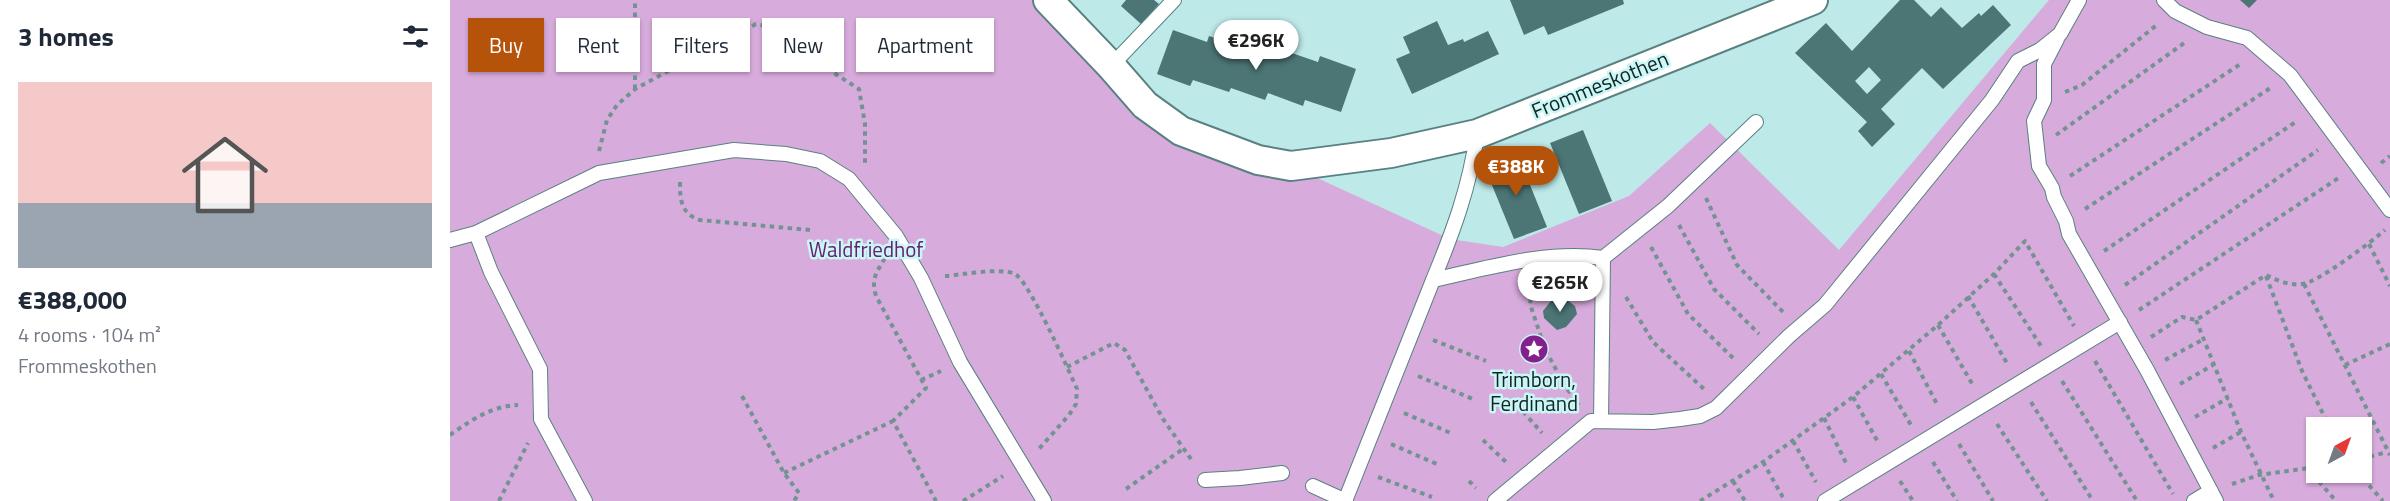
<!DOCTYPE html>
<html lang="en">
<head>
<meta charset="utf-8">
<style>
	body { margin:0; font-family:"Titillium Web",sans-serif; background:#f6f6f7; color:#1f2937; height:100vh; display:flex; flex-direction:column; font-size:22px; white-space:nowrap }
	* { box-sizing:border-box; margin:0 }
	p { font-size:20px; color:#747a83 }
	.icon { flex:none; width:33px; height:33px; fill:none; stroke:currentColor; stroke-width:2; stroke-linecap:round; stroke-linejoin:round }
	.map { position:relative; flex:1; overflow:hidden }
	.sheet { display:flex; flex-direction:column; background:#fff; width:450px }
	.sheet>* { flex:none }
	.banner { position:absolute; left:18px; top:18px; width:570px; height:54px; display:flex; gap:12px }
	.needle { width:39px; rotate:41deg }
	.tools { position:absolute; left:1856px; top:417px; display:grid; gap:12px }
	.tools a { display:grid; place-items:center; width:66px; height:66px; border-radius:0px; background:#fff; box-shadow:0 2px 4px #0004; font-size:30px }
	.price { position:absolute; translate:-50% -51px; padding:0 14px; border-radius:21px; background:#fff; color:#222; font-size:20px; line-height:39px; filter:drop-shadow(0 2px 3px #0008) }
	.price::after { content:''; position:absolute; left:50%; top:36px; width:18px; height:14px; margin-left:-9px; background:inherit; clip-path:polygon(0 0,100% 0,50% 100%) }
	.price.current { background:#b45309; color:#fff }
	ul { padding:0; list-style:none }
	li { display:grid; align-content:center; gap:12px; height:318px; padding:0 18px }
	li span { display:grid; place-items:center; height:186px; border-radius:0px; color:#555 }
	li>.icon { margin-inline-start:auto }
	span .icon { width:108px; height:108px; fill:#fffc; stroke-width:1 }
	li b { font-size:26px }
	h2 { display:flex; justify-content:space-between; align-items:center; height:72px; padding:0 18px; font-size:26px }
	.tag { padding:0 21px; border-radius:0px; background:#fff; box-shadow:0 2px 4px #0004; font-size:21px; line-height:54px }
	.tag.current { background:#b45309; color:#fff }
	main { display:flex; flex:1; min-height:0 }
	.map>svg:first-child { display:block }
</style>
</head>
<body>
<main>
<section class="sheet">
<h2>3 homes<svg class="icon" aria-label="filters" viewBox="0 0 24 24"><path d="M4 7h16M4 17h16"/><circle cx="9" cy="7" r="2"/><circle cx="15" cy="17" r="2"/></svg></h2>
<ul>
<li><span style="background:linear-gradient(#f6c9c9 65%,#9aa5b1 0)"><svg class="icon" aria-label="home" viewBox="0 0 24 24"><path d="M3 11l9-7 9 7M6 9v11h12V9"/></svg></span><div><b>€388,000</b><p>4 rooms · 104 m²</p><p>Frommeskothen</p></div></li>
</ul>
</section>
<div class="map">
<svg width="1940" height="501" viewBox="0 0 1940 501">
	<rect width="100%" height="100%" fill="#bde9e8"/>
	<path fill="#d7abdb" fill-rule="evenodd" d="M 0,0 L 598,0 L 695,105 L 841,166 L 1000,239 L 1053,247 L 1179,196 L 1260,123 L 1389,250 L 1599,0 L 1940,0 L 1940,501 L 0,501 ZM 1866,428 L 1911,428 L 1911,472 L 1866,472 Z"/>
	<path fill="#4c7575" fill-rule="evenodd" d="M 676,0 L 704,0 L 709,4 L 691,24 L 671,6 Z
		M 1060,0 L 1173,0 L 1174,4 L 1098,35 L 1094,26 L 1074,35 Z
		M 1450,0 L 1464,0 L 1481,17 L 1491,7 L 1512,28 L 1529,13 L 1531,16 L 1543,5 L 1561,25 L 1493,89 L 1472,68 L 1431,109 L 1445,124 L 1422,147 L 1408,131 L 1417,122 L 1345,53 L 1376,23 L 1402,51 ZM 1419,67 L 1431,80 L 1417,94 L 1405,81 Z
		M 1790,0 L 1807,0 L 1799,8 Z
		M 987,21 L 998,45 L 1013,39 L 1014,42 L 1038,31 L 1049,54 L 962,94 L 946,59 L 960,53 L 953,37 Z
		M 723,30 L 757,42 L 759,36 L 795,48 L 796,45 L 831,57 L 833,50 L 868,62 L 870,56 L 906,69 L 891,112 L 855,100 L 853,106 L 818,93 L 815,100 L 781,88 L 779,92 L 743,80 L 740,86 L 707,74 Z
		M 1133,130 L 1162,201 L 1129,214 L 1100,143 Z
		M 1068,155 L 1097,227 L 1064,239 L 1035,168 Z
		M 1112,296 L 1125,306 L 1127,314 L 1116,327 L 1107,330 L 1094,318 L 1093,311 L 1104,297 Z"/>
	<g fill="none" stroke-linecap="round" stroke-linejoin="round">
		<g stroke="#598181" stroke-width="16">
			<path id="lane" d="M 1714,0 L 1725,11 L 1757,27 L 1797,38 L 1840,75 L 1940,210
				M 1607,39 L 1594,64 L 1594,100 L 1584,121 L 1589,166 L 1602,188 L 1604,197 L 1616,221 L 1619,234 L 1697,370 L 1766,501
				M 661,66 L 724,0
				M 26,233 L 41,272 L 90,369 L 91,419 L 135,501
				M 0,240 L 26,233 L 149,173 L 284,150 L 336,154 L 370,161 L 399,179 L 446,236 L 471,278 L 510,362 L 594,501
				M 983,280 C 1003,232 1020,186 1027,134
				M 1151,421 L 1153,258
				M 755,480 L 790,478 L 832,473
				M 863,486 L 896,501
				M 895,501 L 983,280 C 1038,268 1097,250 1153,258 L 1218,206 L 1306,122
				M 1045,501 L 1141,421 L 1203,422 L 1230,419 L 1250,416 L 1266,408 L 1339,336 L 1375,305 L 1542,100 L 1568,61 L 1590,50 L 1610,34 L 1629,0
				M 1375,501 L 1670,322
				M 1744,501 L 1761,491"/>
		</g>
		<g stroke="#598181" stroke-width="32">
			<path id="street" d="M 598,0 L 661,66 L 695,105 L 731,131 L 808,160 L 841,166 L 941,153 L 1027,134 L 1363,0"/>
		</g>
		<path stroke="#739393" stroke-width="4" stroke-dasharray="4.5 4.5" stroke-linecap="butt" d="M 185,89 L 185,0
			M 1615,92 L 1632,85 L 1708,24
			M 1606,135 L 1737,41
			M 149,151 L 157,120 L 167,105 L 185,89 L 306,24 L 326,28 L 356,48 L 384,73 L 409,89 L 415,124 L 415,163
			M 1931,163 L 1940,156
			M 1620,176 L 1792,63
			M 230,182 C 230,200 231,214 250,220 L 360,230
			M 1256,198 L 1287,265 L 1333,312
			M 1635,209 L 1822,87
			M 1229,225 L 1264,289 L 1309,334
			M 1919,244 L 1940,286
			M 1201,247 L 1238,314 L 1285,360
			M 1654,251 L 1847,121
			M 435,258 C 426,273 421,279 426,296 L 476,388 L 443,421 L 486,501
			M 1544,274 L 1591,346
			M 495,276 C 511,275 551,267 565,274 C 579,281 618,369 627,389 L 626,404 L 619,415 L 588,450
			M 1816,276 L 1852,371 L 1880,428
			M 1083,281 L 1080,304 L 1095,349 L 1115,386 L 1129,405
			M 1854,284 L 1940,455
			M 1675,285 L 1868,150
			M 1518,296 L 1558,365
			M 1176,297 L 1203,342 L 1254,389
			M 1118,301 L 1129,287
			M 1689,310 L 1890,177
			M 1746,320 L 1791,432 L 1824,501
			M 1488,325 L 1524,387
			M 1701,337 L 1732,317 L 1746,320 L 1816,275 C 1827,280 1839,286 1852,284 C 1869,282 1921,242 1935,230
			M 983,340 L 1036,361
			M 1459,351 L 1488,406
			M 1715,360 L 1754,339
			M 1645,361 L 1723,494
			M 1895,365 L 1940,344
			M 617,367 L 664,343 L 675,350 L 713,419 L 743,462
			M 1431,374 L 1461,425
			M 968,376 L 1025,400
			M 471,380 L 491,371
			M 1612,381 L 1687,501
			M 1730,384 L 1763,365
			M 292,396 L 334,473 L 349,493 L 344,501
			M 1403,397 L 1429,444
			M 1061,398 L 1092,433
			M 1581,402 L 1643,501
			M 954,413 L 1003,434
			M 1745,417 L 1778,398
			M 1374,418 L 1396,463
			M 1547,424 L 1597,501
			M 0,435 C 21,420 42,406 68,405
			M 1033,440 L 1057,463
			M 1343,441 L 1366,482
			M 941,444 L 989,465
			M 1509,444 L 1543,501
			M 1763,448 L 1791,432
			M 1911,459 L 1937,452
			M 1313,462 L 1335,501
			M 1483,462 L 1507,501
			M 1857,468 L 1886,501
			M 1907,472 L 1933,501
			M 334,473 L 443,421
			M 928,477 L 982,497
			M 1019,481 L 1026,488
			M 1283,481 L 1295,501
			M 1450,481 L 1463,501
			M 1782,484 L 1809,475 L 1866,467
			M 676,489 L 733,449
			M 49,501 L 78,443
			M 513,501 L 553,476
			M 1250,501 L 1313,462 L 1403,397 L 1488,325 L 1544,274 L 1575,241 L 1624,326"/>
		<use href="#lane" stroke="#fff" stroke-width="14"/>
		<use href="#street" stroke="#fff" stroke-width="28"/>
	</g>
	<defs>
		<g id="sight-disc" transform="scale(1.5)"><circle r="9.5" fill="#82218c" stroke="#caf6f6"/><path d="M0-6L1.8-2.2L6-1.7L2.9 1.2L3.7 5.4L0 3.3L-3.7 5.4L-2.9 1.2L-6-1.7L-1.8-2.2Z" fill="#fff"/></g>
	</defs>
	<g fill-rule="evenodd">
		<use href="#sight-disc" x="1084" y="349"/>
	</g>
	<g text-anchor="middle" stroke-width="5" stroke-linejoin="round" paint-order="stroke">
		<g font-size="21" fill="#132424" stroke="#caf6f6">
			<text transform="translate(1150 85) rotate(-22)" y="7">Frommeskothen</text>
		</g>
		<g font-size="21" fill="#682170" stroke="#caf6f6">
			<text x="416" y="257">Waldfriedhof</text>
		</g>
		<g font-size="21" fill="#132424" stroke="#caf6f6">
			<text x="1084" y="387">Trimborn,<tspan x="1084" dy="24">Ferdinand</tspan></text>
		</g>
	</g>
</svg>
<div class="tools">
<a><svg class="needle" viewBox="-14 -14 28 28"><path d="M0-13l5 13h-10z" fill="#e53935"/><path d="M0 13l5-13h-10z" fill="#747a83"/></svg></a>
</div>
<b class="price" style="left:806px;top:71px">€296K</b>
<b class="price current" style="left:1066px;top:197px">€388K</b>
<b class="price" style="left:1110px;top:313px">€265K</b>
<div class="banner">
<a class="tag current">Buy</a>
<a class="tag">Rent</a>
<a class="tag">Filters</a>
<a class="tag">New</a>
<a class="tag">Apartment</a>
</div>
</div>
</main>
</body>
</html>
